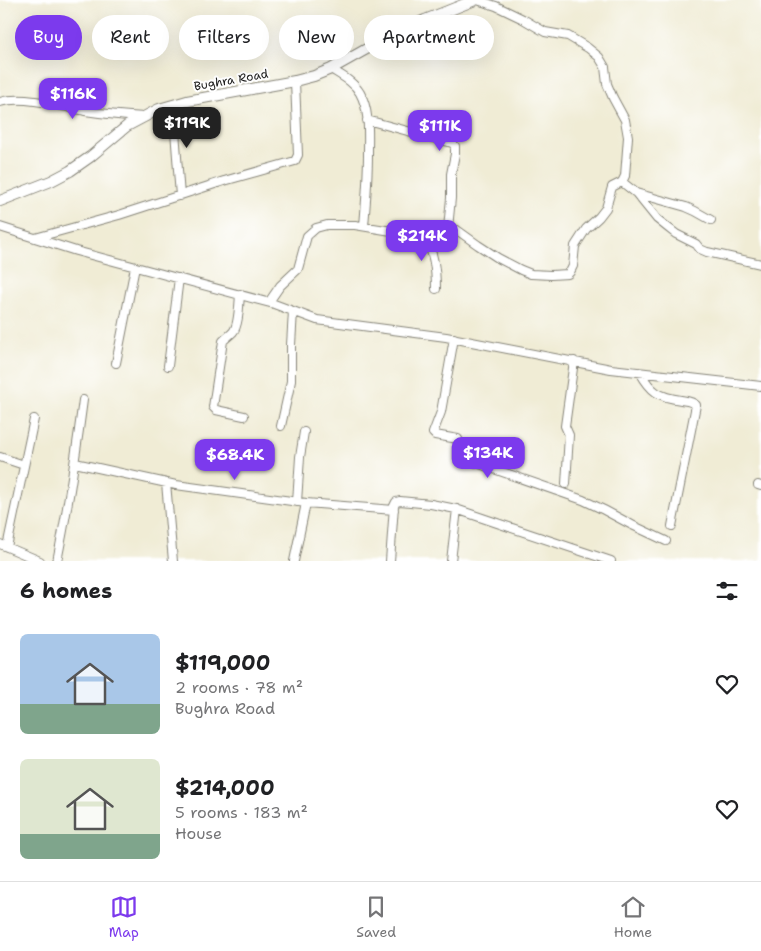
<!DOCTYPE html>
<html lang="en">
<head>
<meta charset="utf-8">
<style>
	body { margin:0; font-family:"Shantell Sans",sans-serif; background:#f2f2f2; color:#202124; height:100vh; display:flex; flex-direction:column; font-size:19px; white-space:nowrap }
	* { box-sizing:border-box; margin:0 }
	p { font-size:16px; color:#757577 }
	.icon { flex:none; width:28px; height:28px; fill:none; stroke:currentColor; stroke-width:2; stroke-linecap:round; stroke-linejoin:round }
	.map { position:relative; height:561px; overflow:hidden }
	.details { display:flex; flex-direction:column; background:#fff; flex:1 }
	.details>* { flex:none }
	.banner { position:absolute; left:15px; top:15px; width:500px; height:45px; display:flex; gap:10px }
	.price { position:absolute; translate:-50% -42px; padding:0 11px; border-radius:10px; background:#7c3aed; color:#fff; font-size:16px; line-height:32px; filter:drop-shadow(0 1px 2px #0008) }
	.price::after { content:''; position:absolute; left:50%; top:30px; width:15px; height:11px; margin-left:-8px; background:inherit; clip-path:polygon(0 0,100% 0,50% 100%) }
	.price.on { background:#222; color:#fff }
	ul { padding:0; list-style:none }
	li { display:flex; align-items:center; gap:15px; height:125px; padding:0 20px }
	li span { display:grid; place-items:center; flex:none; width:140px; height:100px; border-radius:8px; color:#555 }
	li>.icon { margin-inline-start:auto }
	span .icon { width:60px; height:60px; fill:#fffc; stroke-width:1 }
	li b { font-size:21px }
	h2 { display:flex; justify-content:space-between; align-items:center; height:60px; padding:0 20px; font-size:21px }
	.tag { padding:0 18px; border-radius:22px; background:#fff; box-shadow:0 5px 20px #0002; font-size:18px; line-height:45px }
	.tag.on { background:#7c3aed; color:#fff }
	.tabs { display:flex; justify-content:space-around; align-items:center; height:70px; border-top:1px solid #e0e0e0; background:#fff; font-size:14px; color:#757577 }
	.tabs a { display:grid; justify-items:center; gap:2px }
	.tabs .on { color:#7c3aed }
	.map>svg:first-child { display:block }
</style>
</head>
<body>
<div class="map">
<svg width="761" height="561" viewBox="0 0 761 561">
	<rect width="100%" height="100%" fill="#fff"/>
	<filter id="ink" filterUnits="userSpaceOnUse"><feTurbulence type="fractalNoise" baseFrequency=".02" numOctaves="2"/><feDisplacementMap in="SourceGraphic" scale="10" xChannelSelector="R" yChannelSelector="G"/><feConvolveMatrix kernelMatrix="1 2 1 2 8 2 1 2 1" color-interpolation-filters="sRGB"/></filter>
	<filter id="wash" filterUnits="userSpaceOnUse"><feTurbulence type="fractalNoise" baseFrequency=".0096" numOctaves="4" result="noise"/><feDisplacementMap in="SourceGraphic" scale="20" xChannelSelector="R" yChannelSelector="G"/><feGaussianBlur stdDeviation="1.12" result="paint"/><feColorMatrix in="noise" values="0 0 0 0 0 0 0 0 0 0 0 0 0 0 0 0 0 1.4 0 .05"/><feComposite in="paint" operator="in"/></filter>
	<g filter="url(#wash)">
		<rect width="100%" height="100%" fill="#f0ecd5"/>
	</g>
	<g filter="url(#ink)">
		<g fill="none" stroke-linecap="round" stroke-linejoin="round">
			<g stroke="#868478" stroke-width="10">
				<path id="minor" d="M 331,69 C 342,76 354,82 360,93 C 370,111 368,134 368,153 C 368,178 366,202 364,226
					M 0,102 C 23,95 61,106 85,111 C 105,114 123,116 144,117
					M 173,105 L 180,196
					M 367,120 L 452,143 L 455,146 L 455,154 L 451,174 L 451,198 L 448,228
					M 622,182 L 636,193 L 657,219 L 667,227 L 676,234 L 696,244 L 700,249 L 707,252 L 761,264
					M 636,193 L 686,207 L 695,211 L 711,220
					M 0,227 L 76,251 L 274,304 L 317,320 L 446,337 L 611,369 L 761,386
					M 424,232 C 433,253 436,266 436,289
					M 35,238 L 119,215 L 224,181 L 295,161 L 298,155 L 295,81
					M 240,294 C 239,305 239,325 233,332 C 230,335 226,338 223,341 L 213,407 L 216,410 L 244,416
					M 269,302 L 280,286 L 298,269 L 307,236 L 316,228 L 327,225 L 355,225 L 416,235 L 435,228 L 448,228 L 457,230 L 478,245 L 498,258 L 521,270 L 531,274 L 551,275 L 568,274 L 570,272 L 573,266 L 575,246 L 586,229 L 599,217 L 606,208 L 612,187 L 622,182 L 625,176 L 628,137 L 625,120 L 613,98 L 607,84 L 605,67 L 599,57 L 588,48 L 568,36 L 545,32 L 523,19 L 496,6 L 477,0
					M 454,338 L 441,412 L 433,433 L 435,435 L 458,439 C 461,446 460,453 465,459 L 583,500 L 604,510 L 632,525 L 666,541
					M 116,363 L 135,267
					M 168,366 L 179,278
					M 640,372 C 651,392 659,397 681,400 C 687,401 692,401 696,405 L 672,526
					M 281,426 L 291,381 L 291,345 L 293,311
					M 0,457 L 24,465
					M 75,463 L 176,485 L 306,503 L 394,510
					M 166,483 L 173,561
					M 566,484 L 569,435 L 565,426 L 574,361
					M 758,485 L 761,486
					M 297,502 L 300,457 L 304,432
					M 0,544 L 40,561
					M 7,547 L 34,419
					M 57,561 C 68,508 76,454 83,400
					M 294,561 L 306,503
					M 390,561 L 394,506 L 396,502 L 400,501 L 431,504 L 456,509 L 503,525 L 611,561
					M 451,561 L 457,509"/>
			</g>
			<g stroke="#868478" stroke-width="12">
				<path id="tertiary" d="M 0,201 L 51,181 L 70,171 L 90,157 L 127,126 L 159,109 L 187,101 L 295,81 L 314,76 L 331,69 L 379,42 L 425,20 L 475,0"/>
			</g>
			<use href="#minor" stroke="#fff" stroke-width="8"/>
			<use href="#tertiary" stroke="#fff" stroke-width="10"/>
		</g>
	</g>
	<g text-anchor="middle" stroke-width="4" stroke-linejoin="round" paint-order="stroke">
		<g font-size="12" fill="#1c1c1c" stroke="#fff">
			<text transform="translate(231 80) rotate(-10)" y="4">Bughra Road</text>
		</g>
	</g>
</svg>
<b class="price" style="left:73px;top:120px">$116K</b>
<b class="price on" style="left:187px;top:149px">$119K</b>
<b class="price" style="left:440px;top:152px">$111K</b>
<b class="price" style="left:422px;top:262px">$214K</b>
<b class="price" style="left:488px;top:479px">$134K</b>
<b class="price" style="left:235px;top:481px">$68.4K</b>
<div class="banner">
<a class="tag on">Buy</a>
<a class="tag">Rent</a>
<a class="tag">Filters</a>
<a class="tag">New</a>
<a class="tag">Apartment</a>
</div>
</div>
<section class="details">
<h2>6 homes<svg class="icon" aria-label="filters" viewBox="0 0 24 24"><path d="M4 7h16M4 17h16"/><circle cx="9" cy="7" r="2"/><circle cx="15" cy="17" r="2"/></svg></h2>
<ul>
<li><span style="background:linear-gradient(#a9c7e8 70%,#7fa58c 0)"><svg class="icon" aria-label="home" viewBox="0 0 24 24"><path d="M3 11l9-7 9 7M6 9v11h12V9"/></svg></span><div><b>$119,000</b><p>2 rooms · 78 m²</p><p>Bughra Road</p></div><svg class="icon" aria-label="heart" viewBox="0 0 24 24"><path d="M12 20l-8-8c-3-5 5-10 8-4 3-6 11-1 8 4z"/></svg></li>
<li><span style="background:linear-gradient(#dfe7d0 75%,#7fa58c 0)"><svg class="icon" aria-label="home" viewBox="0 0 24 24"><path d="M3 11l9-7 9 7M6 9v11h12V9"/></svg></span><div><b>$214,000</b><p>5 rooms · 183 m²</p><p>House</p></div><svg class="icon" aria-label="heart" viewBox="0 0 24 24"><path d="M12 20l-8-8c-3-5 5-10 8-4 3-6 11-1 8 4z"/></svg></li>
</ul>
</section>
<nav class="tabs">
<a class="on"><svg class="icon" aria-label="map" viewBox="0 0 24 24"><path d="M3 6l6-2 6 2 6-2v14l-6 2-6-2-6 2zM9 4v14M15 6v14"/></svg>Map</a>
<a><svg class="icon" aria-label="saved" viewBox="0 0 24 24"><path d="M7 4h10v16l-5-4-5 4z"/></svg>Saved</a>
<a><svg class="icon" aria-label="home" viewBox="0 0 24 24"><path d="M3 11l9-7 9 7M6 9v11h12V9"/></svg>Home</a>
</nav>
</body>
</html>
